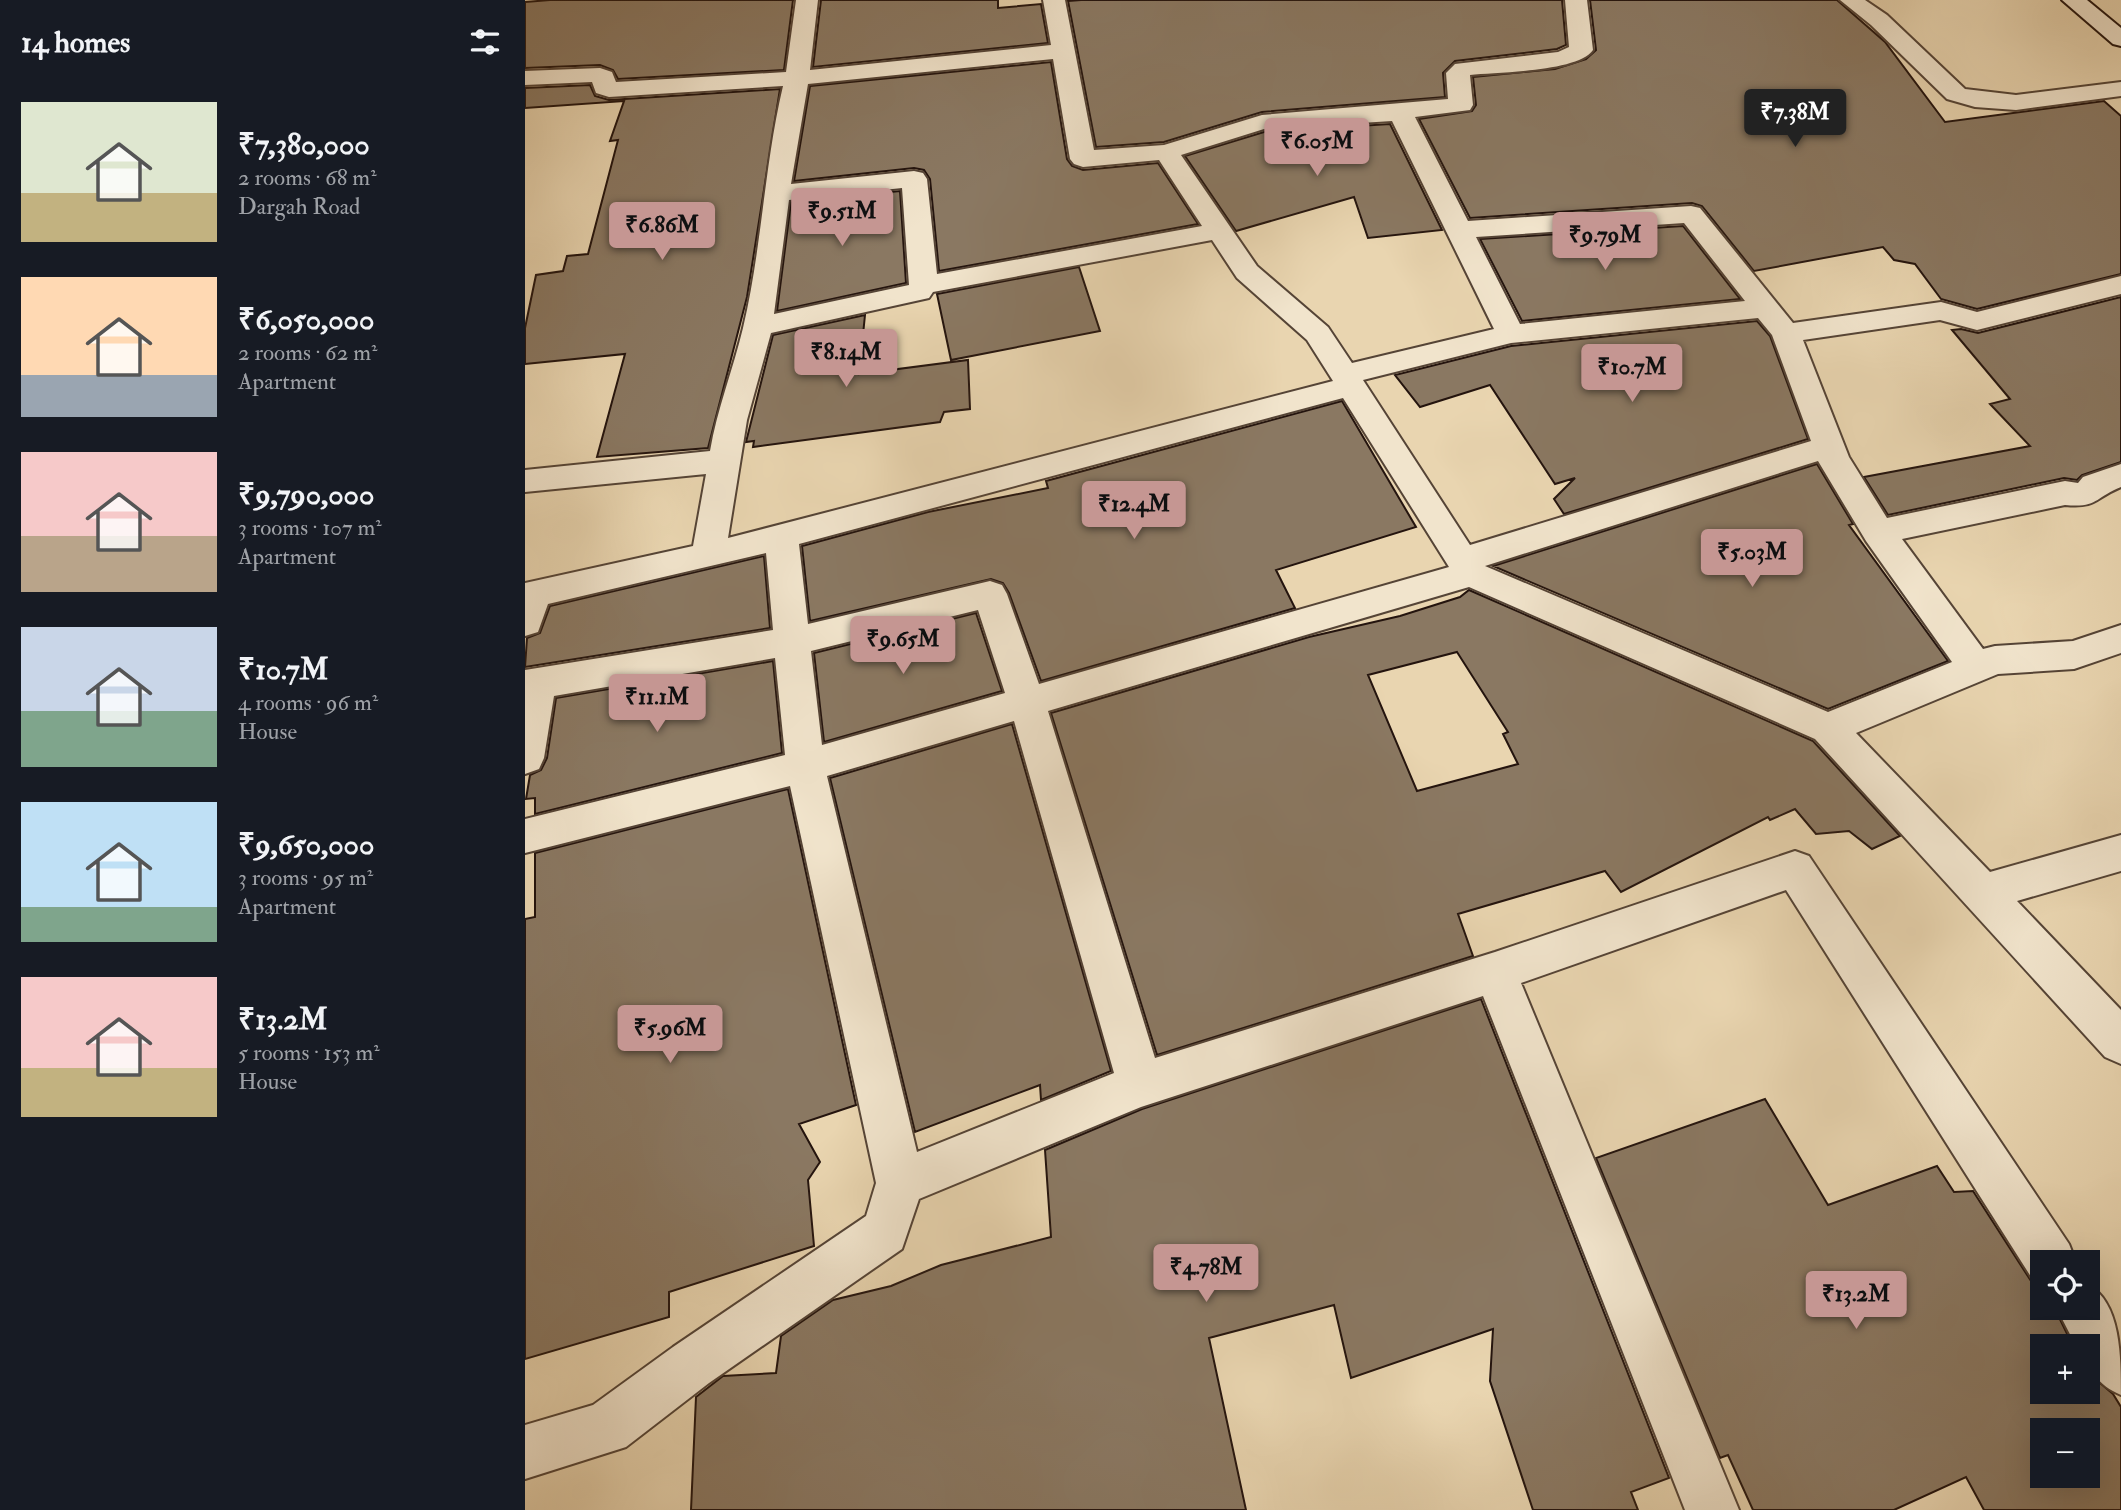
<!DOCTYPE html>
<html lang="en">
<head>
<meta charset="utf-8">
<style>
	body { margin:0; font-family:"IM FELL Double Pica",serif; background:#20242c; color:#f1f3f6; height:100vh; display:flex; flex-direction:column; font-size:26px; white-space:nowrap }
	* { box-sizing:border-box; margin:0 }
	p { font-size:23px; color:#9ea1a6 }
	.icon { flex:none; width:38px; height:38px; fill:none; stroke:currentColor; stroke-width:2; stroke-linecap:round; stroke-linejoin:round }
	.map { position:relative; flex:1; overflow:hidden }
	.sheet { display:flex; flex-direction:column; background:#171b24; width:525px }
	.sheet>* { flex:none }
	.buttons { position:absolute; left:1505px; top:1250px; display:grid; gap:14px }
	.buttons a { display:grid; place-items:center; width:70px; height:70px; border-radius:0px; background:#171b24; box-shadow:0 7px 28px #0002; font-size:35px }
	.price { position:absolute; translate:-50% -60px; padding:0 16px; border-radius:7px; background:#c59692; color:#111; font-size:23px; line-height:46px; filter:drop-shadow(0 2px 4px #0008) }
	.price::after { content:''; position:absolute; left:50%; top:42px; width:21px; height:16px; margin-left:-10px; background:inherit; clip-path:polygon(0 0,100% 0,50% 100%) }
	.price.active { background:#222; color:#fff }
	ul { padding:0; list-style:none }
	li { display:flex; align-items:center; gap:21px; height:175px; padding:0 21px }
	li span { display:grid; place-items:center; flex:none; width:196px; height:140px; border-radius:0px; color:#555 }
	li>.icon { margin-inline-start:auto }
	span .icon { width:84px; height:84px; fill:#fffc; stroke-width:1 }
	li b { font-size:30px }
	h2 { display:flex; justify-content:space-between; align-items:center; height:84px; padding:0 21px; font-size:30px }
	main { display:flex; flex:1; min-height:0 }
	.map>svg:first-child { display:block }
</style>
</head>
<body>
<main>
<section class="sheet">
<h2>14 homes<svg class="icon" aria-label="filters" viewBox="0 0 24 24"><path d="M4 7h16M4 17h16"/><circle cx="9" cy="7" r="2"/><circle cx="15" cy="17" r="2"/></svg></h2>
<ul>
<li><span style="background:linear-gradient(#dfe7d0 65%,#c2b280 0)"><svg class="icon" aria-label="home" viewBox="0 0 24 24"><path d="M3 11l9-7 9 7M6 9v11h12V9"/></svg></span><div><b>₹7,380,000</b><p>2 rooms · 68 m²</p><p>Dargah Road</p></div></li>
<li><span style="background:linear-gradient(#ffd9b3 70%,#9aa5b1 0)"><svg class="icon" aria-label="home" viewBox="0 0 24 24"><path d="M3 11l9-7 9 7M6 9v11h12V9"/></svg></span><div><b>₹6,050,000</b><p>2 rooms · 62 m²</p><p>Apartment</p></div></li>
<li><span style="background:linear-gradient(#f6c9c9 60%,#b9a48a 0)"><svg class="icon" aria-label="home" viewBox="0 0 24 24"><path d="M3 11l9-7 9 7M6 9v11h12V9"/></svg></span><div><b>₹9,790,000</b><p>3 rooms · 107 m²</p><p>Apartment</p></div></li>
<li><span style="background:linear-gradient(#c9d6e8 60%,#7fa58c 0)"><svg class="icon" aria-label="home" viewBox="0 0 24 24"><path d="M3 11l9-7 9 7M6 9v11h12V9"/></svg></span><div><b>₹10.7M</b><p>4 rooms · 96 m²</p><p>House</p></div></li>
<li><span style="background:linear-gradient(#bfe0f5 75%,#7fa58c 0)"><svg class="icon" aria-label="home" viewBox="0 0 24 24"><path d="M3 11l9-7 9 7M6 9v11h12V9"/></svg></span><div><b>₹9,650,000</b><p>3 rooms · 95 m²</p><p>Apartment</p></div></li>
<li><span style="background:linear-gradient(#f6c9c9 65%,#c2b280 0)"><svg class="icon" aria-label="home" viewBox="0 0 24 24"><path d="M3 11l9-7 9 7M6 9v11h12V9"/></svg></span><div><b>₹13.2M</b><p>5 rooms · 153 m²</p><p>House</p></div></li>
</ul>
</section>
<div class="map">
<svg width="1596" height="1510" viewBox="0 0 1596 1510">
	<rect width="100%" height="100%" fill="#e9d5b0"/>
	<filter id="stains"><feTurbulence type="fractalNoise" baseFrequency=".00286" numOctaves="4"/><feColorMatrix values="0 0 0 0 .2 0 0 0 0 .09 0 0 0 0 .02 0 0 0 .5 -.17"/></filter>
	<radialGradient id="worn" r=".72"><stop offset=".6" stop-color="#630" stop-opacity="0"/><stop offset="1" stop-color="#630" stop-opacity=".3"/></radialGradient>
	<path fill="#8a7862" stroke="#24140e" stroke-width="2" fill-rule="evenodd" d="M 25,0 L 268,0 L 259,70 L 93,79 L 88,70 L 75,65 L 0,68 L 0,2 Z
		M 296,0 L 473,0 L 473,8 L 516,4 L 523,43 L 288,67 Z
		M 556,0 L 1037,0 L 1041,45 L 1032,49 L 930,61 L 918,73 L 920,97 L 737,112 L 639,142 L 571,147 L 543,1 Z
		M 1065,0 L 1312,0 L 1360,42 L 1420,122 L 1579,101 L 1596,116 L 1596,274 L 1452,309 L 1416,299 L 1390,264 L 1369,260 L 1358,247 L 1229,271 L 1177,206 L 1167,203 L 945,218 L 894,119 L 947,111 L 951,105 L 948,77 L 1030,69 L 1061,59 L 1071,50 Z
		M 526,62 L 542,159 L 547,166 L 558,170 L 633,163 L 673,224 L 414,271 L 405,179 L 399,170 L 389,168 L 269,181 L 285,86 Z
		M 65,85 L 70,96 L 84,100 L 255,89 L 222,297 L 183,448 L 72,457 L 100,354 L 0,364 L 0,328 L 11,275 L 38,271 L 42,256 L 63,254 L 93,140 L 85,141 L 99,101 L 0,108 L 0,88 Z
		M 865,124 L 917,230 L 843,238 L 829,197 L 711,231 L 660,156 L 739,132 Z
		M 375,191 L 381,283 L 252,311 L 266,202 Z
		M 1158,226 L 1215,299 L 997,321 L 955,239 Z
		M 554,267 L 575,331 L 426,360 L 412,294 Z
		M 1596,297 L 1596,462 L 1557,475 L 1552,480 L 1539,478 L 1363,515 L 1339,477 L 1505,446 L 1465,404 L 1485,399 L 1427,330 L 1436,329 L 1453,333 Z
		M 340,315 L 334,374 L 443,360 L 445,409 L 419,412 L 415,422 L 228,447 L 229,441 L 221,442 L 248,335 Z
		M 1232,321 L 1245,336 L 1283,439 L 1039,514 L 1029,499 L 1050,478 L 1030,484 L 965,385 L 895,407 L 870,375 L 986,346 Z
		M 817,401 L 891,527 L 751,570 L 770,608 L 516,681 L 484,593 L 478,583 L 466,579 L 285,621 L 277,546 L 403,512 L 523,488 L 521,481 Z
		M 1292,464 L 1328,524 L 1324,525 L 1423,661 L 1303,709 L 968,566 Z
		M 239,556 L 245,628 L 0,667 L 2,638 L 15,633 L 25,606 Z
		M 944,590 L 1288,741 L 1375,836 L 1347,849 L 1324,831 L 1291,834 L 1270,809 L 1245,820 L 1243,817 L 1096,892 L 1080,871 L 933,914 L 948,956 L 632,1055 L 526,713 L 784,637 L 875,616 L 935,597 ZM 932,652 L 983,732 L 978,734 L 993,764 L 892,791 L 843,675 Z
		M 451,613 L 477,691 L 299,742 L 289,653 Z
		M 248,661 L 257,753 L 10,814 L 10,798 L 1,799 L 5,775 L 16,770 L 22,758 L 31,698 Z
		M 487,724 L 586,1071 L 516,1100 L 515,1085 L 390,1132 L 305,778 Z
		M 263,789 L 331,1105 L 274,1124 L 295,1162 L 283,1180 L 289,1246 L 144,1292 L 144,1317 L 0,1359 L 0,919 L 10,917 L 10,853 Z
		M 956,999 L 1144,1478 L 1106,1492 L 1113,1510 L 1008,1510 L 965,1381 L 968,1329 L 826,1378 L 809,1305 L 684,1338 L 721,1510 L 166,1510 L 171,1397 L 198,1376 L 251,1373 L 256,1336 L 308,1300 L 366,1286 L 416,1265 L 526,1237 L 520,1150 L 617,1109 Z
		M 1240,1099 L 1303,1205 L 1412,1166 L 1429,1192 L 1448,1191 L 1506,1281 L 1517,1285 L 1517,1307 L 1529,1307 L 1548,1346 L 1517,1346 L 1517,1391 L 1563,1391 L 1563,1365 L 1569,1378 L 1588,1394 L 1596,1407 L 1596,1510 L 1459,1510 L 1441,1477 L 1369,1510 L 1228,1510 L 1203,1455 L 1195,1458 L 1071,1158 ZM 1517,1430 L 1563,1430 L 1563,1475 L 1517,1475 Z"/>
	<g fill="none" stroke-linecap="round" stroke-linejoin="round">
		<g stroke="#554436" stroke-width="4">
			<path id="minor" d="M 271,0 L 293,0 L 285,70 L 526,45 L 518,0 L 540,0 L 569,150 L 639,145 L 737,115 L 923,99 L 921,73 L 930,64 L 1033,52 L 1044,47 L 1040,0 L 1062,0 L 1068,50 C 1053,72 972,72 945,75 L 948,105 L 945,110 L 890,117 L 943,221 L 1166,206 L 1175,208 L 1268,323 L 1416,302 L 1452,312 L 1596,276 L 1596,294 L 1452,330 L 1415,320 L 1278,340 L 1324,457 L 1362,518 L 1540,481 L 1553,483 L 1558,477 L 1596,464 L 1596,487 C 1569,498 1573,508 1540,505 L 1377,539 L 1458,649 L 1470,646 L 1548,641 L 1596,625 L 1596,653 L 1549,669 L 1473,674 L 1331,733 L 1465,872 L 1596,835 L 1596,871 L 1492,901 L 1596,1010 L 1596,1064 L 1580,1057 L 1290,739 L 944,587 L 523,711 L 630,1058 L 970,952 L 1270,851 L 1284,856 L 1544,1244 L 1551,1262 L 1517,1262 L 1517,1283 L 1508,1280 L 1261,890 L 996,983 L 1214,1510 L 1160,1510 L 958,996 L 616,1107 L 394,1199 L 377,1249 L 184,1383 L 101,1447 L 0,1479 L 0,1425 L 68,1405 L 148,1347 L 341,1216 L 351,1183 L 265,786 L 0,853 L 0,819 L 260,755 L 250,658 L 29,696 L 19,758 L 14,769 L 0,774 L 0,670 L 248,630 L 241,553 L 23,604 L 13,632 L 0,636 L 0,583 L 168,546 L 181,474 L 0,492 L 0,470 L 185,451 C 192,409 208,370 218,328 C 237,248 239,166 258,86 L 84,97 L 71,93 L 67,82 L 0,85 L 0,71 L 75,68 L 87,72 L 91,82 L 261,72 ZM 528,59 L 545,159 L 549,164 L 558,167 L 634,160 L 677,226 L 412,274 L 402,179 L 398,173 L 389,171 L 266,184 L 283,84 ZM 867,121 L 969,329 L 827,363 L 803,327 L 732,266 L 656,155 L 739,129 ZM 377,188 L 384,285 L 249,314 L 264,200 ZM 1159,223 L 1220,301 L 995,324 L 951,237 ZM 687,240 L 712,278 L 782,340 L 808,381 L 203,538 L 222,420 L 246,333 L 404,298 L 408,292 ZM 1233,318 L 1247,335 L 1286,441 L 945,545 L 838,380 L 986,343 ZM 818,398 L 924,567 L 514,684 L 482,594 L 477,585 L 465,581 L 283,624 L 274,544 ZM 1293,461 L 1341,541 L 1427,662 L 1303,712 L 960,566 ZM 453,610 L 480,693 L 297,745 L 286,651 ZM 489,721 L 589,1073 L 392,1152 L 302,776 Z
				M 1563,1285 C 1596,1302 1596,1358 1596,1395 C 1573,1385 1563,1371 1563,1346 L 1551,1346 L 1531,1307 L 1563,1307 Z"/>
		</g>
		<g stroke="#554436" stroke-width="4">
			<path id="tertiary" d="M 1315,0 L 1340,0 L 1362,15 L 1440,89 L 1491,95 L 1596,82 L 1596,96 L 1491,110 L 1450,107 L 1422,99 L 1346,25 Z"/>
		</g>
		<g stroke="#24140e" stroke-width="4">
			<path id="secondary" d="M 1537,0 L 1562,0 L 1596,28 L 1596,46 L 1588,44 Z"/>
		</g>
		<use href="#minor" fill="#f1e4cc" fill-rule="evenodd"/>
		<use href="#tertiary" fill="#f1e4cc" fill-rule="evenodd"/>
		<use href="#secondary" fill="#f1e4cc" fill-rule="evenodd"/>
	</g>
	<rect width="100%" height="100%" filter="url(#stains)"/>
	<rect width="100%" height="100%" fill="url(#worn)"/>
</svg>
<div class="buttons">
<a><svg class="icon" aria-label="locate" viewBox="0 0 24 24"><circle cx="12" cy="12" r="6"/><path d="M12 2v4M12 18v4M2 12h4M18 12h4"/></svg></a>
<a>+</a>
<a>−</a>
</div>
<b class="price active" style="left:1270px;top:149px">₹7.38M</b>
<b class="price" style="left:792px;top:178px">₹6.05M</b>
<b class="price" style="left:317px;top:248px">₹9.51M</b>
<b class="price" style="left:137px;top:262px">₹6.86M</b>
<b class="price" style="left:1080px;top:272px">₹9.79M</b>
<b class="price" style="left:321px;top:389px">₹8.14M</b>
<b class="price" style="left:1107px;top:404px">₹10.7M</b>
<b class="price" style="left:609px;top:541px">₹12.4M</b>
<b class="price" style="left:1227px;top:589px">₹5.03M</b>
<b class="price" style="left:378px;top:676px">₹9.65M</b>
<b class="price" style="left:132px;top:734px">₹11.1M</b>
<b class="price" style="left:145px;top:1065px">₹5.96M</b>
<b class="price" style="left:681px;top:1304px">₹4.78M</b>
<b class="price" style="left:1331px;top:1331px">₹13.2M</b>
</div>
</main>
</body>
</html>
